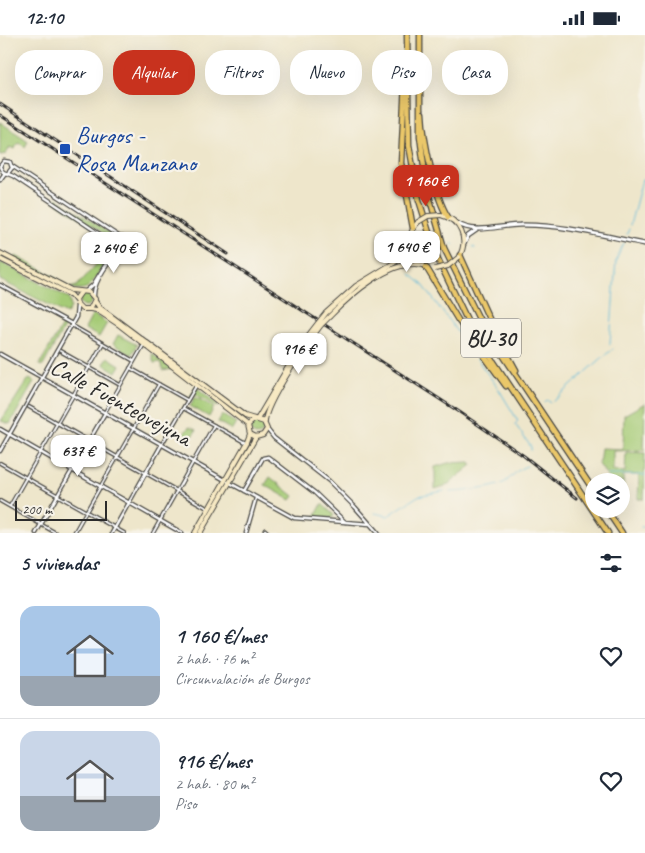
<!DOCTYPE html>
<html lang="es">
<head>
<meta charset="utf-8">
<style>
	body { margin:0; font-family:Caveat,sans-serif; background:#f2f2f3; color:#1f2937; height:100vh; display:flex; flex-direction:column; font-size:19px; white-space:nowrap }
	* { box-sizing:border-box; margin:0 }
	p { font-size:16px; color:#747a83 }
	.icon { flex:none; width:28px; height:28px; fill:none; stroke:currentColor; stroke-width:2; stroke-linecap:round; stroke-linejoin:round }
	.map { position:relative; height:498px; overflow:hidden }
	.sheet { display:flex; flex-direction:column; background:#fff; flex:1 }
	.sheet>* { flex:none }
	.guide { position:absolute; left:15px; top:15px; width:615px; height:45px; display:flex; gap:10px }
	.tools { position:absolute; left:585px; top:438px; display:grid; gap:10px }
	.tools a { display:grid; place-items:center; width:45px; height:45px; border-radius:50%; background:#fff; box-shadow:0 5px 20px #0002; font-size:25px }
	.scale { position:absolute; left:15px; bottom:12px; width:92px; box-sizing:border-box; padding-left:5px; border:2px solid #2b2b2b; border-top:0; font-size:14px; line-height:18px; white-space:nowrap; color:#2b2b2b; -webkit-text-stroke:4px #f7f3e8; paint-order:stroke }
	.price { position:absolute; translate:-50% -42px; padding:0 11px; border-radius:10px; background:#fff; color:#222; font-size:16px; line-height:32px; filter:drop-shadow(0 1px 2px #0008) }
	.price::after { content:''; position:absolute; left:50%; top:30px; width:15px; height:11px; margin-left:-8px; background:inherit; clip-path:polygon(0 0,100% 0,50% 100%) }
	.price.active { background:#c8321e; color:#fff }
	ul { padding:0; list-style:none }
	li { display:flex; align-items:center; gap:15px; height:125px; padding:0 20px }
	li+li { border-top:1px solid #e0e1e3 }
	li span { display:grid; place-items:center; flex:none; width:140px; height:100px; border-radius:15px; color:#555 }
	li>.icon { margin-inline-start:auto }
	span .icon { width:60px; height:60px; fill:#fffc; stroke-width:1 }
	li b { font-size:21px }
	h2 { display:flex; justify-content:space-between; align-items:center; height:60px; padding:0 20px; font-size:21px }
	.pill { padding:0 18px; border-radius:20px; background:#fff; box-shadow:0 5px 20px #0002; font-size:18px; line-height:45px }
	.pill.active { background:#c8321e; color:#fff }
	.status { display:flex; justify-content:space-between; align-items:center; height:35px; padding:0 25px; background:#fff; direction:ltr }
	.status svg { height:14px; fill:currentColor }
	.map>svg:first-child { display:block }
</style>
</head>
<body>
<div class="status"><b>12:10</b><svg viewBox="0 0 49 12"><path d="M0 12V9h3v3zM5 12V6h3v6zM10 12V3h3v9zM15 12V0h3v12zM26 1h20v11H26zM47 4h2v5h-2z"/></svg></div>
<div class="map">
<svg width="645" height="498" viewBox="0 0 645 498">
	<rect width="100%" height="100%" fill="#f7f3e8"/>
	<filter id="ink" filterUnits="userSpaceOnUse"><feTurbulence type="fractalNoise" baseFrequency=".02" numOctaves="2"/><feDisplacementMap in="SourceGraphic" scale="10" xChannelSelector="R" yChannelSelector="G"/><feConvolveMatrix kernelMatrix="1 2 1 2 8 2 1 2 1" color-interpolation-filters="sRGB"/></filter>
	<filter id="wash" filterUnits="userSpaceOnUse"><feTurbulence type="fractalNoise" baseFrequency=".0096" numOctaves="4" result="noise"/><feDisplacementMap in="SourceGraphic" scale="20" xChannelSelector="R" yChannelSelector="G"/><feGaussianBlur stdDeviation="1.12" result="paint"/><feColorMatrix in="noise" values="0 0 0 0 0 0 0 0 0 0 0 0 0 0 0 0 0 1.4 0 .05"/><feComposite in="paint" operator="in"/></filter>
	<g filter="url(#wash)">
		<rect width="100%" height="100%" fill="#eee6cb"/>
		<path fill="#a5cb76" stroke="#687b50" d="M 0,87 L 28,106 L 25,112 L 19,108 L 14,114 L 10,112 L 6,119 L 0,120 Z
			M 56,163 L 116,202 L 114,205 L 54,166 Z
			M 110,214 C 108,222 94,250 86,253 C 80,255 75,254 70,253 L 77,251 Z
			M 16,221 L 52,240 L 66,251 L 14,224 Z
			M 0,227 L 69,263 L 71,272 L 67,279 L 0,245 Z
			M80 265a6 6 0 1 1 12 0a6 6 0 1 1-12 0Z
			M 93,279 L 107,288 L 99,302 L 85,294 Z
			M 63,289 L 65,291 L 43,331 L 39,330 Z
			M 118,300 L 137,310 L 131,320 L 113,309 Z
			M 151,318 L 172,334 L 163,336 L 160,327 L 154,328 Z
			M 107,322 L 120,330 L 116,337 L 103,329 Z
			M 30,344 L 34,347 L 10,389 L 1,386 L 27,346 Z
			M 196,352 L 219,370 L 218,372 L 195,359 L 190,362 Z
			M 195,362 L 214,372 L 209,382 L 190,371 Z
			M 645,368 L 644,415 L 613,416 L 613,436 L 625,437 L 626,417 L 645,418 L 644,464 L 638,464 L 639,440 L 623,440 L 625,464 L 621,463 L 621,446 L 610,446 L 599,429 L 601,413 L 623,414 L 624,380 Z
			M 222,380 L 236,388 L 232,395 L 218,387 Z
			M250 393a7 7 0 1 1 14 0a7 7 0 1 1-14 0Z
			M 189,392 L 196,395 L 191,404 L 188,403 L 187,405 L 181,402 Z
			M 470,427 L 472,430 L 446,451 L 435,454 L 435,432 L 448,428 Z
			M 270,442 L 294,461 L 291,465 L 265,450 Z
			M 322,469 L 334,480 L 332,483 L 315,482 Z"/>
		<g fill="none" stroke-linecap="round" stroke-linejoin="round">
			<path stroke="#5cb9da" stroke-width="1" d="M 630,190 L 642,145 L 645,144
				M 627,199 L 629,194
				M 452,209 L 454,209
				M 421,212 L 423,212
				M 473,212 L 475,213
				M 393,216 L 395,202
				M 410,239 L 423,250 L 498,353 L 518,386 L 515,389 L 531,412 L 531,415
				M 610,309 L 616,225 L 624,208
				M 612,315 L 613,314
				M 586,337 L 610,316
				M 554,366 L 584,339
				M 545,367 L 547,365 L 551,368
				M 608,440 L 645,440
				M 450,457 C 461,457 497,453 505,447 C 514,441 516,434 527,431
				M 375,478 L 388,481 L 418,461 L 444,456
				M 641,492 L 645,492"/>
		</g>
	</g>
	<g filter="url(#ink)">
		<g fill="none" stroke-linecap="round" stroke-linejoin="round">
			<g stroke="#484743" stroke-width="4.5">
				<path id="pedestrian" d="M 71,290 L 134,326
					M 60,316 L 120,350
					M 130,333 L 187,365
					M 29,372 L 209,474
					M 183,373 L 246,408
					M 105,377 L 143,311
					M 162,409 L 196,351
					M 0,428 L 124,498
					M 0,466 L 56,498
					M 10,471 L 103,308
					M 74,498 L 159,349
					M 153,498 L 214,390"/>
			</g>
			<g stroke="#484743" stroke-width="5">
				<path id="minor" d="M 0,131 L 4,126 L 10,127 L 12,133 L 8,138
					M 12,131 L 120,202
					M 0,132 L 3,137 L 13,141 L 116,210
					M 0,145 L 5,138
					M116 208a6 6 0 1 1 12 0a6 6 0 1 1-12 0Z
					M 0,250 L 72,289
					M 86,256 L 93,250 L 117,211
					M 94,261 C 93,247 111,222 122,214
					M 0,319 L 225,445
					M 0,394 L 182,498
					M 267,394 L 274,403 L 329,446 L 355,472 L 378,498
					M 0,416 L 76,282 L 77,271
					M 228,447 L 294,483 L 370,489
					M 244,456 L 263,423 L 268,422 L 315,458 L 345,487
					M 265,495 L 268,498
					M 36,498 L 105,378
					M 112,498 L 162,409
					M 246,498 L 256,463"/>
			</g>
			<g stroke="#484743" stroke-width="5.5">
				<path id="tertiary" d="M 457,188 C 475,200 500,190 520,190 C 562,189 604,201 645,209
					M 464,209 L 468,201 L 478,194"/>
			</g>
			<g stroke="#484743" stroke-width="6">
				<path id="secondary" d="M 441,180 C 461,185 469,205 459,222
					M 418,187 C 406,200 407,217 420,229
					M 0,218 L 71,255 L 89,257 L 95,264 L 90,274 L 82,274 L 77,269 L 76,264 L 81,257
					M 0,224 L 71,260 L 76,266
					M 95,266 L 99,272 L 245,381 L 264,387 L 267,394 L 263,400 L 256,402 L 250,399
					M 90,274 L 97,275 L 118,289 L 248,390
					M 326,278 L 356,251 L 405,221 L 409,206
					M 330,281 C 350,260 393,222 423,230
					M 258,383 L 301,310 L 318,288
					M 265,387 C 265,368 308,307 321,290
					M 195,498 L 247,407 L 250,399 L 248,390 L 255,384
					M 200,498 L 256,402"/>
			</g>
			<g stroke="#484743" stroke-width="7">
				<path id="motorway" d="M 407,0 L 409,110 L 419,165 L 436,220 L 470,291 L 608,498
					M 420,0 L 420,101 L 427,154 L 444,213 L 479,284 L 594,456
					M 405,47 L 401,128 L 413,193
					M 422,78 C 423,103 435,163 448,182
					M 460,220 L 495,297 L 516,335
					M 426,232 L 458,285 L 506,351
					M 606,474 L 622,498"/>
			</g>
			<use href="#pedestrian" stroke="#fff" stroke-width="2"/>
			<use href="#minor" stroke="#fff" stroke-width="2.5"/>
			<use href="#tertiary" stroke="#fff" stroke-width="3"/>
			<use href="#secondary" stroke="#f7e9c3" stroke-width="4"/>
			<use href="#motorway" stroke="#eac769" stroke-width="4.5"/>
			<g stroke="#2b2b2b" stroke-width="3">
				<path id="rail" d="M 0,69 L 228,219
					M 0,80 L 458,376 L 524,421 L 577,463"/>
			</g>
			<use href="#rail" stroke="#f7f3e8" stroke-width="1" stroke-dasharray="4" stroke-linecap="butt"/>
			<g stroke="#484743" stroke-width="6" stroke-linecap="butt">
				<path id="secondary-bridge" d="M 418,187 L 428,181 L 441,180
					M 435,234 L 448,231 L 459,222
					M 318,288 L 326,278
					M 321,290 L 330,281"/>
			</g>
			<use href="#secondary-bridge" stroke="#f7e9c3" stroke-width="4"/>
		</g>
	</g>
	<rect fill="#1a4fb4" stroke="#f7f3e8" stroke-width="2" x="59" y="108" width="12" height="12" rx="2.5"/>
	<g text-anchor="middle" stroke-width="4.5" stroke-linejoin="round" paint-order="stroke">
		<rect fill="#f7f3e8" stroke="#686764" stroke-width="1" x="461" y="283.5" width="60" height="39" rx="4"/>
		<g font-size="22" font-weight="bold" fill="#2b2b2b">
			<text x="491" y="311">BU-30</text>
		</g>
		<g font-size="24" fill="#164399" stroke="#f7f3e8" text-anchor="start">
			<text x="76" y="108">Burgos -<tspan x="76" dy="28">Rosa Manzano</tspan></text>
		</g>
		<g font-size="24" fill="#2b2b2b" stroke="#f7f3e8">
			<text transform="translate(121 367) rotate(29)" y="8">Calle Fuenteovejuna</text>
		</g>
	</g>
</svg>
<div class="tools">
<a><svg class="icon" aria-label="layers" viewBox="0 0 24 24"><path d="M12 4l9 5-9 5-9-5zM3 14l9 5 9-5"/></svg></a>
</div>
<div class="scale">200 m</div>
<b class="price active" style="left:426px;top:172px">1 160 €</b>
<b class="price" style="left:407px;top:238px">1 640 €</b>
<b class="price" style="left:114px;top:239px">2 640 €</b>
<b class="price" style="left:299px;top:340px">916 €</b>
<b class="price" style="left:78px;top:442px">637 €</b>
<div class="guide">
<a class="pill">Comprar</a>
<a class="pill active">Alquilar</a>
<a class="pill">Filtros</a>
<a class="pill">Nuevo</a>
<a class="pill">Piso</a>
<a class="pill">Casa</a>
</div>
</div>
<section class="sheet">
<h2>5 viviendas<svg class="icon" aria-label="filters" viewBox="0 0 24 24"><path d="M4 7h16M4 17h16"/><circle cx="9" cy="7" r="2"/><circle cx="15" cy="17" r="2"/></svg></h2>
<ul>
<li><span style="background:linear-gradient(#a9c7e8 70%,#9aa5b1 0)"><svg class="icon" aria-label="home" viewBox="0 0 24 24"><path d="M3 11l9-7 9 7M6 9v11h12V9"/></svg></span><div><b>1 160 €/mes</b><p>2 hab. · 76 m²</p><p>Circunvalación de Burgos</p></div><svg class="icon" aria-label="heart" viewBox="0 0 24 24"><path d="M12 20l-8-8c-3-5 5-10 8-4 3-6 11-1 8 4z"/></svg></li>
<li><span style="background:linear-gradient(#c9d6e8 65%,#9aa5b1 0)"><svg class="icon" aria-label="home" viewBox="0 0 24 24"><path d="M3 11l9-7 9 7M6 9v11h12V9"/></svg></span><div><b>916 €/mes</b><p>2 hab. · 80 m²</p><p>Piso</p></div><svg class="icon" aria-label="heart" viewBox="0 0 24 24"><path d="M12 20l-8-8c-3-5 5-10 8-4 3-6 11-1 8 4z"/></svg></li>
</ul>
</section>
</body>
</html>
